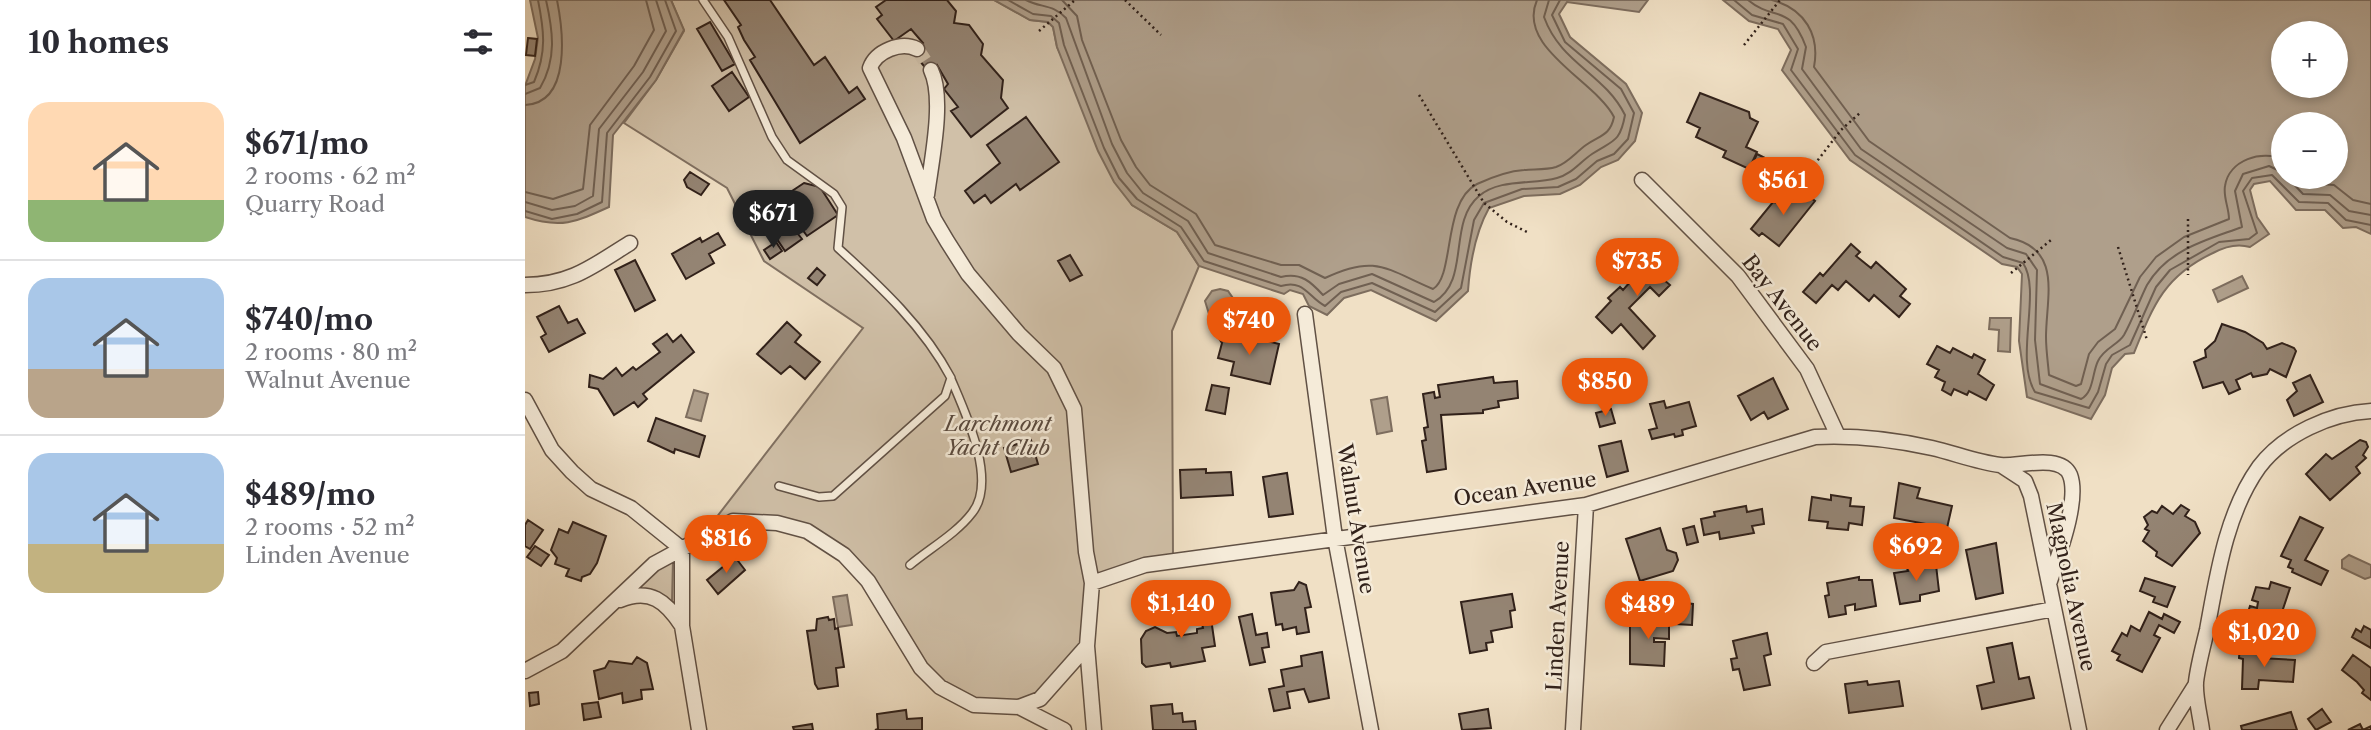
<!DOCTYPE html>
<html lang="en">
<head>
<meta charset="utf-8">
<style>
	body { margin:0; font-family:"Libre Caslon Text",serif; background:#f2f2f3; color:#2b2b33; height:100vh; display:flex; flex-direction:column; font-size:26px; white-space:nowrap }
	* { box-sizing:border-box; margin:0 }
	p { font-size:23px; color:#7c7c81 }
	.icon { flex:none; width:38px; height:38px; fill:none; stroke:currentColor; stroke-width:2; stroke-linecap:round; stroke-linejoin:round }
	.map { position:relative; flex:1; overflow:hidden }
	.details { display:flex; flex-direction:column; background:#fff; width:525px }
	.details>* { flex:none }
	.buttons { position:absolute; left:1746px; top:21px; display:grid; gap:14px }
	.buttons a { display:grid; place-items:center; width:77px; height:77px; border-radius:50%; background:#fff; box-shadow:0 4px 10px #0003; font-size:35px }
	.price { position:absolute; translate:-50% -60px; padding:0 16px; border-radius:24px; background:#ea580c; color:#fff; font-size:23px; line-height:46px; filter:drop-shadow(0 2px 4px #0008) }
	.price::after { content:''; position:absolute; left:50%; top:42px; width:21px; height:16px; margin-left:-10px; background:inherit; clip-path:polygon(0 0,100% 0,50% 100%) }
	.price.current { background:#222; color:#fff }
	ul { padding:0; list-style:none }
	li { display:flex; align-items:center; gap:21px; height:175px; padding:0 28px }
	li+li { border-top:2px solid #e1e1e2 }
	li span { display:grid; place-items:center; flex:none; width:196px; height:140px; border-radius:21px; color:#555 }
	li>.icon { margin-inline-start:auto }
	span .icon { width:84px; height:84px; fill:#fffc; stroke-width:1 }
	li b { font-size:30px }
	h2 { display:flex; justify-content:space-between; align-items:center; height:84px; padding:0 28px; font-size:30px }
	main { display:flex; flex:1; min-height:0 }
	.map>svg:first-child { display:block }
</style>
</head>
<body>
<main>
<section class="details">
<h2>10 homes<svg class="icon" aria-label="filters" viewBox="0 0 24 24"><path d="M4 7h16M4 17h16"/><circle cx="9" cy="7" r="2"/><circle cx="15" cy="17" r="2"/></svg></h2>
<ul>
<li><span style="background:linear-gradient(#ffd9b3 70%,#8fb573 0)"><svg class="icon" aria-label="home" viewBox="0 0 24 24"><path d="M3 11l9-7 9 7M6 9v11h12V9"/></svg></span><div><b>$671/mo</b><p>2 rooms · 62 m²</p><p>Quarry Road</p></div></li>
<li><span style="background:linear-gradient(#a9c7e8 65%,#b9a48a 0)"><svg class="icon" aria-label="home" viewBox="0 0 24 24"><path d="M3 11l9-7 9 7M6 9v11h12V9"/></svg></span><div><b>$740/mo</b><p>2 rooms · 80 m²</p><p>Walnut Avenue</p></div></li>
<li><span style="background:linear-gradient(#a9c7e8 65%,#c2b280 0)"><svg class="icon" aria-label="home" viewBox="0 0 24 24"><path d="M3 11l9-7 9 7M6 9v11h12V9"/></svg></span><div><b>$489/mo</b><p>2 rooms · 52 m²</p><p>Linden Avenue</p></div></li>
</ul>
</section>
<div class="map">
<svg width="1846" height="730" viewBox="0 0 1846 730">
	<rect width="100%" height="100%" fill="#f0e0c5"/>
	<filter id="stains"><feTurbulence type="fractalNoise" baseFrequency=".00286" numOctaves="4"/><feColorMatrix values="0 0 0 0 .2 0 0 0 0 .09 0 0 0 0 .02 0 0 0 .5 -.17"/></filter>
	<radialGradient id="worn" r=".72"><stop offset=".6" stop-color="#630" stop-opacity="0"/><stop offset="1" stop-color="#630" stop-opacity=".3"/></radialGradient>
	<path fill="#d0c0a8" stroke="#807061" stroke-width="2" d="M 146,0 L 469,0 L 505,20 L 523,22 L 528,27 L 532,47 L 607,205 L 652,232 L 674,266 L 647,331 L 648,559 L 565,582 L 559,645 L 528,684 L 495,705 L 436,698 L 398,665 L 350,587 L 285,530 L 209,518 L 177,536 L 338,328 L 239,261 L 202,188 L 99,123 L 131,80 L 159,31 Z
		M 148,559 L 147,602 L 137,595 L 111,591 L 129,572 Z"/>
	<path fill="#af9f8b" stroke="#7d6d5e" stroke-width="2" fill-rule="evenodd" d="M 5,0 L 146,0 L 159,30 L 131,80 L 88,135 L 84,207 C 51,222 36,229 0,217 L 0,86 L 10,59 L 13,38 Z
		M 469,0 L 1123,0 L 1114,12 L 1042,2 L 1034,14 L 1045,37 L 1101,84 L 1117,113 L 1110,141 L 1093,160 L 1076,167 L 1055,185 L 1035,194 L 999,196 L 964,208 C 950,233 945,263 943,291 L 911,321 L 846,290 L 819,298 L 802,315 L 784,306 L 778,294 L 765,290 L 759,294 L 674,266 L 652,232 L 607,205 L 589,182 L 573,151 L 532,47 L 528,27 L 523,22 L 505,20 Z
		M 1198,0 L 1846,0 L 1846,234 L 1831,227 L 1818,228 L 1800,210 L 1771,210 L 1745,181 L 1729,184 L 1725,190 L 1732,217 L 1744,234 L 1725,247 C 1712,243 1699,247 1688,253 C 1639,276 1628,306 1609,353 L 1600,354 L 1587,368 L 1580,395 L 1566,419 L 1502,397 L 1494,341 L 1497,274 L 1492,267 L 1477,264 L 1325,160 L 1257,70 L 1266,50 L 1253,29 L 1224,21 ZM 1759,33 L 1811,33 L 1811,86 L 1759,86 ZM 1759,124 L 1811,124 L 1811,177 L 1759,177 Z
		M 1717,276 L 1723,288 L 1693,302 L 1688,290 Z
		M 695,289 L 703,291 L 710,301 L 684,314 L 680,301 L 687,291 Z
		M 1465,318 L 1486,318 L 1485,352 L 1473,351 L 1474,330 L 1464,329 Z
		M 169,390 L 183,394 L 176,421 L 161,417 Z
		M 862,397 L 867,431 L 852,434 L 846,400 Z
		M 1824,555 L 1846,565 L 1846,577 L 1840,579 L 1817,568 L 1817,560 Z
		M 322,595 L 327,625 L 313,627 L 308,597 Z"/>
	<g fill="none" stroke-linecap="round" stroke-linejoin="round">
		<path stroke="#706052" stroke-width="2" d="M 483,0 L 508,14 L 526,16 L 534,23 L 539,45 L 579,148 L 594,178 L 612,199 L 656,227 L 679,261 L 756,286 C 779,279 783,297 800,306 L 816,292 L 847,283 L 910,312 L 936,288 L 949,220 L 959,203 L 997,189 L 1033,187 L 1051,179 L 1072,161 L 1089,154 L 1103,139 L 1109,113 L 1096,89 L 1040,42 L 1027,15 L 1035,0
			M 501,0 C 516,8 528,4 541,18 L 587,144 L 602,173 L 618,193 L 663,221 L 683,253 L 756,277 C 776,272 786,282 798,295 L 814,284 L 847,274 L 909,302 C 946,281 922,223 954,196 C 975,178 1008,185 1032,178 C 1047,174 1055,162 1067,154 C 1088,140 1095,143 1100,115 C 1079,73 1036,64 1019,17 L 1024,0
			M 537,0 L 552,16 L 557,40 L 596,140 L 611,167 L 625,185 L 671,214 L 690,245 L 756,265 L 774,265 L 800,278 C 851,254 861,269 908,289 C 930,276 917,202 952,184 C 965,178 984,171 999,170 C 1009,169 1021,170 1031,167 C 1043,163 1050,153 1061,145 C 1075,135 1085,136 1089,117 C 1071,81 991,48 1012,0
			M 1209,0 L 1227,15 L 1258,24 L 1273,49 L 1266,70 L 1330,155 L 1478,257 L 1498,263 C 1517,291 1489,358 1510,392 L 1564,408 L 1573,392 L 1581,364 L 1587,355 L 1605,345 L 1631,287 L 1645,270 L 1694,242 L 1724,239 L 1732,233 L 1718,191 L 1727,178 L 1747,175 L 1774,202 L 1803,203 L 1821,220 L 1846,225
			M 1223,0 C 1249,22 1264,2 1281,47 L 1277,69 L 1336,149 L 1482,248 L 1501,254 L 1512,270 L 1510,340 L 1515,384 L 1556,399 C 1569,392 1567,373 1573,361 C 1579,348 1593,345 1599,335 C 1608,319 1614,301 1622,285 C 1643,249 1682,240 1717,227 L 1710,191 L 1718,174 L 1744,166 L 1759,173
			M 1247,0 C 1280,9 1295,35 1289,67 L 1344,141 L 1485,238 C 1538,249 1521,298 1521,337 C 1521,350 1523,363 1524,375 L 1551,386 L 1556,384 L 1564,354 L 1573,342 L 1590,329 L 1615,277 L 1631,257 L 1659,237 L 1704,219 C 1704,208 1698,197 1700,186 C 1704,160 1737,149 1759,160
			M 0,85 L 9,82 C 22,52 19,30 13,0
			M 0,94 L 15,88 C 32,59 28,31 21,0
			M 0,105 C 47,103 38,30 32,0
			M 1762,177 L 1778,194 L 1805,195 L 1824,211 L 1846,215
			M 1776,177 L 1783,183 L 1809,185 L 1828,200 L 1846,204
			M 0,192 L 28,199 L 58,189 L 65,125 L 109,66 L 129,30 L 121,0
			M 0,202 L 27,210 L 50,206 L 68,196 L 74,129 L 118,72 L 141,31 L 131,0
			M 0,211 L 27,219 L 52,214 L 77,202 L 82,133 L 125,77 L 151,31 L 140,0"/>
	</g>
	<path fill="#948473" stroke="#31211a" stroke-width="2" d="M 199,0 L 245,0 L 289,65 L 300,57 L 324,93 L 332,87 L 340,99 L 275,143 L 225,60 L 230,57 L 219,40 L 213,27 L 216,25 Z
		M 361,0 L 422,0 L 431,11 L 429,23 L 444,25 L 458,44 L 456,55 L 478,80 L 476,98 L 483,108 L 446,137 L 426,111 L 433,107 L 419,89 L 423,84 L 412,65 L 404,72 L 388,53 L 398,43 L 386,29 L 369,41 L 352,19 L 357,15 L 351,7 Z
		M 185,22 L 210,64 L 197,71 L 172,29 Z
		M 3,38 L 12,39 L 10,56 L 1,55 Z
		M 207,72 L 224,97 L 204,111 L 187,86 Z
		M 1175,93 L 1224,112 L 1225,118 L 1233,122 L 1221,147 L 1232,152 L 1224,169 L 1198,157 L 1201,151 L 1171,137 L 1175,128 L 1162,122 Z
		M 501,117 L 534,162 L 495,190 L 491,184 L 466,203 L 460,195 L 449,203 L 440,191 L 475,163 L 462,145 Z
		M 1232,154 L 1240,158 L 1233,173 L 1225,169 Z
		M 165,172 L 184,184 L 176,195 L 162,187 L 159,180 Z
		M 279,183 L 295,187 L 313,215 L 282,236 L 274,225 L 269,229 L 277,239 L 260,251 L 235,214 L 252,203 L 259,214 L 264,211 L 264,193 Z
		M 1272,187 L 1290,201 L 1254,246 L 1237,233 L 1234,236 L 1226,229 L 1248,202 L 1259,204 Z
		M 193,233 L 200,245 L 184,254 L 189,263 L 161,279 L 147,254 L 175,238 L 177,242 Z
		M 251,242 L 257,251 L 245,259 L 239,250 Z
		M 1326,244 L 1335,252 L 1331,256 L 1346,268 L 1351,262 L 1381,289 L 1375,296 L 1385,304 L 1374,317 L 1349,295 L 1344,301 L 1321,281 L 1313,290 L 1307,285 L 1291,303 L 1278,292 L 1295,273 L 1298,276 Z
		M 1132,250 L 1151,269 L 1139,280 L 1145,285 L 1134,296 L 1125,287 L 1104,308 L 1130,336 L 1118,349 L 1096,324 L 1087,333 L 1071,317 L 1086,301 L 1083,298 L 1095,287 L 1098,290 L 1106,281 L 1103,278 Z
		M 545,255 L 557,275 L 545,281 L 533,261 Z
		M 110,260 L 130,300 L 110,311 L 90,270 Z
		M 292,268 L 300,275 L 292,285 L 283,278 Z
		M 34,306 L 43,323 L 52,319 L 60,333 L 24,352 L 16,337 L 21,334 L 12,317 Z
		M 262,322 L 276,335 L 270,342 L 295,362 L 280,379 L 265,366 L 256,374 L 232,354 Z
		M 1697,324 L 1720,332 L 1738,343 L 1742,349 L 1757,343 L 1769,348 L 1771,351 L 1761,377 L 1745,369 L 1742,374 L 1728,377 L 1726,373 L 1711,380 L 1715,389 L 1704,394 L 1698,382 L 1678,388 L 1669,362 L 1681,357 L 1680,350 L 1690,341 Z
		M 699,328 L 704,329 L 707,337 L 720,340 L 721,336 L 754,344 L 745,384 L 706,375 L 709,362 L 693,358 L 697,343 L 693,337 Z
		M 142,334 L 148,342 L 156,335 L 169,352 L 118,394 L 122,399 L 113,407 L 109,402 L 89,415 L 73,389 L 64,387 L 65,375 L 78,379 L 91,368 L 97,376 L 108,367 L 111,370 L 135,352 L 128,344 Z
		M 1412,346 L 1425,353 L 1428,348 L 1447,358 L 1449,354 L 1460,360 L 1453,374 L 1469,385 L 1461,400 L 1444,391 L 1442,395 L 1429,389 L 1426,395 L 1417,390 L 1420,382 L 1410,377 L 1414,370 L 1402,364 Z
		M 1785,375 L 1798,402 L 1769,416 L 1762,400 L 1772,391 L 1768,383 Z
		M 968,377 L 969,383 L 992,381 L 993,398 L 973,401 L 974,407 L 958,410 L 958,413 L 916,415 L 921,469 L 902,472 L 897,441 L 901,440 L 899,428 L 903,427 L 898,394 L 909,392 L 910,398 L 915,397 L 913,385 Z
		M 1248,378 L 1263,409 L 1243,419 L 1239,412 L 1226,420 L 1213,396 Z
		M 687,385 L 704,388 L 700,414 L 681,410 Z
		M 1139,401 L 1141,408 L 1164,402 L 1171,426 L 1157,430 L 1158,435 L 1150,437 L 1149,434 L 1127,439 L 1124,430 L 1132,428 L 1125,404 Z
		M 1086,409 L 1090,423 L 1075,427 L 1071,413 Z
		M 131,418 L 180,436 L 174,457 L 150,449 L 149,453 L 123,441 Z
		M 506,440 L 513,464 L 486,472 L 479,448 Z
		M 1835,440 L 1841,442 L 1843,447 L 1838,455 L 1841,458 L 1831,467 L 1835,473 L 1805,500 L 1781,474 L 1801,454 L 1807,459 Z
		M 1096,441 L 1103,471 L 1082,477 L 1074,446 Z
		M 681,469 L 681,473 L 706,472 L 708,495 L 656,498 L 655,470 Z
		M 762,473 L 768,514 L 744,517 L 738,477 Z
		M 1374,483 L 1395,488 L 1392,498 L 1427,506 L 1422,528 L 1369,518 Z
		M 1306,495 L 1326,498 L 1325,506 L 1339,507 L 1337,525 L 1324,523 L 1323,530 L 1302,528 L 1303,522 L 1284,520 L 1287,497 L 1306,500 Z
		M 1656,505 L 1664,510 L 1660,516 L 1670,522 L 1675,533 L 1647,566 L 1631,556 L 1632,552 L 1618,541 L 1624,531 L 1620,529 L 1623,525 L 1619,517 L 1627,511 L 1632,513 L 1637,506 L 1648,514 Z
		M 1221,506 L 1222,512 L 1237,509 L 1239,524 L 1227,526 L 1229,533 L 1195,539 L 1194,532 L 1179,535 L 1176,519 L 1190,516 L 1189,512 Z
		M 1775,517 L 1798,528 L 1780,560 L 1803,571 L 1796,585 L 1767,572 L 1768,569 L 1763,567 L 1766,560 L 1756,556 Z
		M 3,520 L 18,530 L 5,549 L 0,546 L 0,525 Z
		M 48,522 L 81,536 L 72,563 L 65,574 L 57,577 L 56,581 L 41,576 L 44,569 L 30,564 L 32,558 L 26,550 L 34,529 L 43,533 Z
		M 1169,526 L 1173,542 L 1162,545 L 1158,529 Z
		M 1135,528 L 1142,550 L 1151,553 L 1153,560 L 1148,571 L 1115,581 L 1101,539 Z
		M 1471,543 L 1478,593 L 1451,599 L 1441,550 Z
		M 10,546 L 24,555 L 16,566 L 2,557 Z
		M 210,557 L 220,570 L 193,594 L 182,580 Z
		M 1411,565 L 1414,591 L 1395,595 L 1395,601 L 1375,604 L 1369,573 L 1383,571 L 1382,568 Z
		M 1334,577 L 1334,580 L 1347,580 L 1351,606 L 1330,610 L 1330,604 L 1320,606 L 1321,614 L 1304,617 L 1300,596 L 1304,595 L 1302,583 Z
		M 1620,578 L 1650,587 L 1642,607 L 1628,602 L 1630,597 L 1615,591 Z
		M 774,582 L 781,585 L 786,607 L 780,608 L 784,632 L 772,634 L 771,627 L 758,630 L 757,624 L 751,625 L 746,593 L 769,590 Z
		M 1746,582 L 1765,588 L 1757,612 L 1765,614 L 1758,634 L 1751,632 L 1748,638 L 1718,628 L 1725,606 L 1732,608 L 1733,602 L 1727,600 L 1731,587 L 1744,589 Z
		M 692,593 L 694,611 L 685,612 L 690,646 L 677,648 L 680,661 L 646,667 L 645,663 L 621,667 L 617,663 L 616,639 L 621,631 L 630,627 L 642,633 L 651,632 L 652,636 L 672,633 L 672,629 L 678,628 L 671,596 Z
		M 987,594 L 990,610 L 985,611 L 987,627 L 966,631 L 968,642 L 961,643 L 962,650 L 945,653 L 936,602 Z
		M 1151,602 L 1168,604 L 1167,625 L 1150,624 Z
		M 1624,612 L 1637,619 L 1639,614 L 1655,622 L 1649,633 L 1634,625 L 1629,635 L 1635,638 L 1617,672 L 1592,660 L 1595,655 L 1587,651 L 1597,633 L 1602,636 L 1606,626 L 1615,631 Z
		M 727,614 L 731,635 L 742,633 L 744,647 L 737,648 L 740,662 L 725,665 L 714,617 Z
		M 1109,615 L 1128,616 L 1128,623 L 1130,621 L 1144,624 L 1144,639 L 1129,638 L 1129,642 L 1140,642 L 1139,666 L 1105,664 L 1105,622 L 1108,622 Z
		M 303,617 L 304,620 L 309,619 L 310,629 L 313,628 L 319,667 L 311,668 L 313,686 L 293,689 L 290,684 L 282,631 L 291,630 L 292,619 Z
		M 1839,626 L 1846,630 L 1846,648 L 1827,637 L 1831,629 L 1836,632 Z
		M 1242,633 L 1246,654 L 1239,656 L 1245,685 L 1219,690 L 1214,669 L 1208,670 L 1206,659 L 1212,658 L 1208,641 Z
		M 1487,643 L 1494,679 L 1504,677 L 1509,698 L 1457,709 L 1452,686 L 1469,682 L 1462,648 Z
		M 1715,646 L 1731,647 L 1730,653 L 1735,653 L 1735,658 L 1770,660 L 1768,682 L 1734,680 L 1733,689 L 1717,689 L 1718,659 L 1714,658 Z
		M 797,652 L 804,698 L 784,702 L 779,689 L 762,692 L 765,708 L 749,711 L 744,689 L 759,686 L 756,670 L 777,666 L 776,656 Z
		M 1828,655 L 1846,668 L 1846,700 L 1837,693 L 1839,690 L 1832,682 L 1817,670 Z
		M 112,657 L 122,663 L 128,689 L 116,690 L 117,699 L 98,703 L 97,693 L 74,699 L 69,671 L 80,668 L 84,661 L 107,664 Z
		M 1342,681 L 1343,685 L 1374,681 L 1378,706 L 1324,713 L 1320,684 Z
		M 13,692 L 14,704 L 5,706 L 4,693 Z
		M 73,702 L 76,717 L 59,720 L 57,704 Z
		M 647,704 L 648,714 L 657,713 L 658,722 L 670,721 L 671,730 L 628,730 L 626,706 Z
		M 963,709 L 966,728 L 937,730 L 934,714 Z
		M 1797,709 L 1806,722 L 1791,730 L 1783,719 Z
		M 381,710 L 382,719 L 397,718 L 397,730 L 350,730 L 353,729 L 352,714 Z
		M 1766,712 L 1772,730 L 1717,730 L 1716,726 Z
		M 287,724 L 288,730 L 269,730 L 268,727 Z
		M 1835,724 L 1838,730 L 1846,726 L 1846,730 L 1823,730 Z"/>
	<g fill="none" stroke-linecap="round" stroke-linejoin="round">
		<path stroke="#cabaa3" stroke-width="14" stroke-dasharray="14 7" stroke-linecap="butt" d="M 392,49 L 406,70"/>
		<g stroke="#615145" stroke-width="10">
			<path id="lane" d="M 178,0 L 203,37 L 247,137 L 262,160 L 309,194 L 317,207 L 313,248 C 356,287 399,327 426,378 L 420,396 L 308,496 L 294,497 L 254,486
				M 385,565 C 404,549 432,533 447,513 C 473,481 440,412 426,379"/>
		</g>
		<g stroke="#615145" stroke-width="17">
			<path id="street" d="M 392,49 C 376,41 351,51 345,68 L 379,138 L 409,219 L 422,241 L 443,274 L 494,334 L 529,368 L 549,409 L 561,552 L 567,583 L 562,646 L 569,730
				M 1117,180 L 1213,276 L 1282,369 L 1313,436
				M 402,195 C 406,163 420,99 406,70
				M 0,285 C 45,285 68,266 105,243
				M 780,314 L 810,538 L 846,730
				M 0,400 L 27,450 L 47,472 L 66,489 L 106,508 L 157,549 L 157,626 L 174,730
				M 1477,466 L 1500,481 L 1506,496 L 1554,730
				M 567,583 L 620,565 L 1061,505 L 1290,437 C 1328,435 1371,440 1407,448 C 1429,453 1452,462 1475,465 C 1493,467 1536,453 1545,475 C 1555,501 1532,559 1524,584
				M 95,600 C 125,588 141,601 157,626
				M 1289,663 L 1301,652 L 1529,609
				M 0,671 L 37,651 L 129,564 L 208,521 L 252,523 L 282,531 L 319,555 L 343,581 L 396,668 L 415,687 L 449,705 L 494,707 L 515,699 L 562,646
				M 494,707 L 539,730
				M 1048,730 L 1061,505
				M 1642,730 L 1671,684
				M 1677,730 C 1675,715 1670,697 1671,682 C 1673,665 1678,647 1682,630 C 1692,576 1701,513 1734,467 C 1759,434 1806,413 1846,411"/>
		</g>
		<path stroke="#31211a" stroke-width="2.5" stroke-dasharray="2 3.5" stroke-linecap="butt" d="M 600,0 L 636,35
			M 514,31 L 550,0
			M 1219,45 L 1255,0
			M 894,95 L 959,203 L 982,222 L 1002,232
			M 1286,169 L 1316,130 L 1336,112
			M 1663,219 L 1663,275
			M 1593,247 L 1622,340
			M 1486,273 L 1526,240"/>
		<use href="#lane" stroke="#f5ebd9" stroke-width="7"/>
		<use href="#street" stroke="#f5ebd9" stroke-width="14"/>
	</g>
	<g text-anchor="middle" stroke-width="5" stroke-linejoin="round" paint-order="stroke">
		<g font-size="21" fill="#31211a" stroke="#f5ebd9">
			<text transform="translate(1257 303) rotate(52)" y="7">Bay Avenue</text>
			<text transform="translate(1000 489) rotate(-8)" y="7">Ocean Avenue</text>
			<text transform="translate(831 519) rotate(81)" y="7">Walnut Avenue</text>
			<text transform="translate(1546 587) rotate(78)" y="7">Magnolia Avenue</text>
			<text transform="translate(1033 616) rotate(-87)" y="7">Linden Avenue</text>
		</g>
		<g font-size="21" font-style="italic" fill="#59493e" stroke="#f5ebd9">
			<text x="473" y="431">Larchmont<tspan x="473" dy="24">Yacht Club</tspan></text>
		</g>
	</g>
	<rect width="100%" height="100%" filter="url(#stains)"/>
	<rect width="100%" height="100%" fill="url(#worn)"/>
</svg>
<div class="buttons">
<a>+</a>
<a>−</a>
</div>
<b class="price" style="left:1258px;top:217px">$561</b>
<b class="price current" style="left:248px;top:250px">$671</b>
<b class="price" style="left:1112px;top:298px">$735</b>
<b class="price" style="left:724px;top:357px">$740</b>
<b class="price" style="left:1080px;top:418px">$850</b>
<b class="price" style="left:201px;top:575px">$816</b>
<b class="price" style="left:1391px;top:583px">$692</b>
<b class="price" style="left:656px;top:640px">$1,140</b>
<b class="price" style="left:1123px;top:641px">$489</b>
<b class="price" style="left:1739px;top:669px">$1,020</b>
</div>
</main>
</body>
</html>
